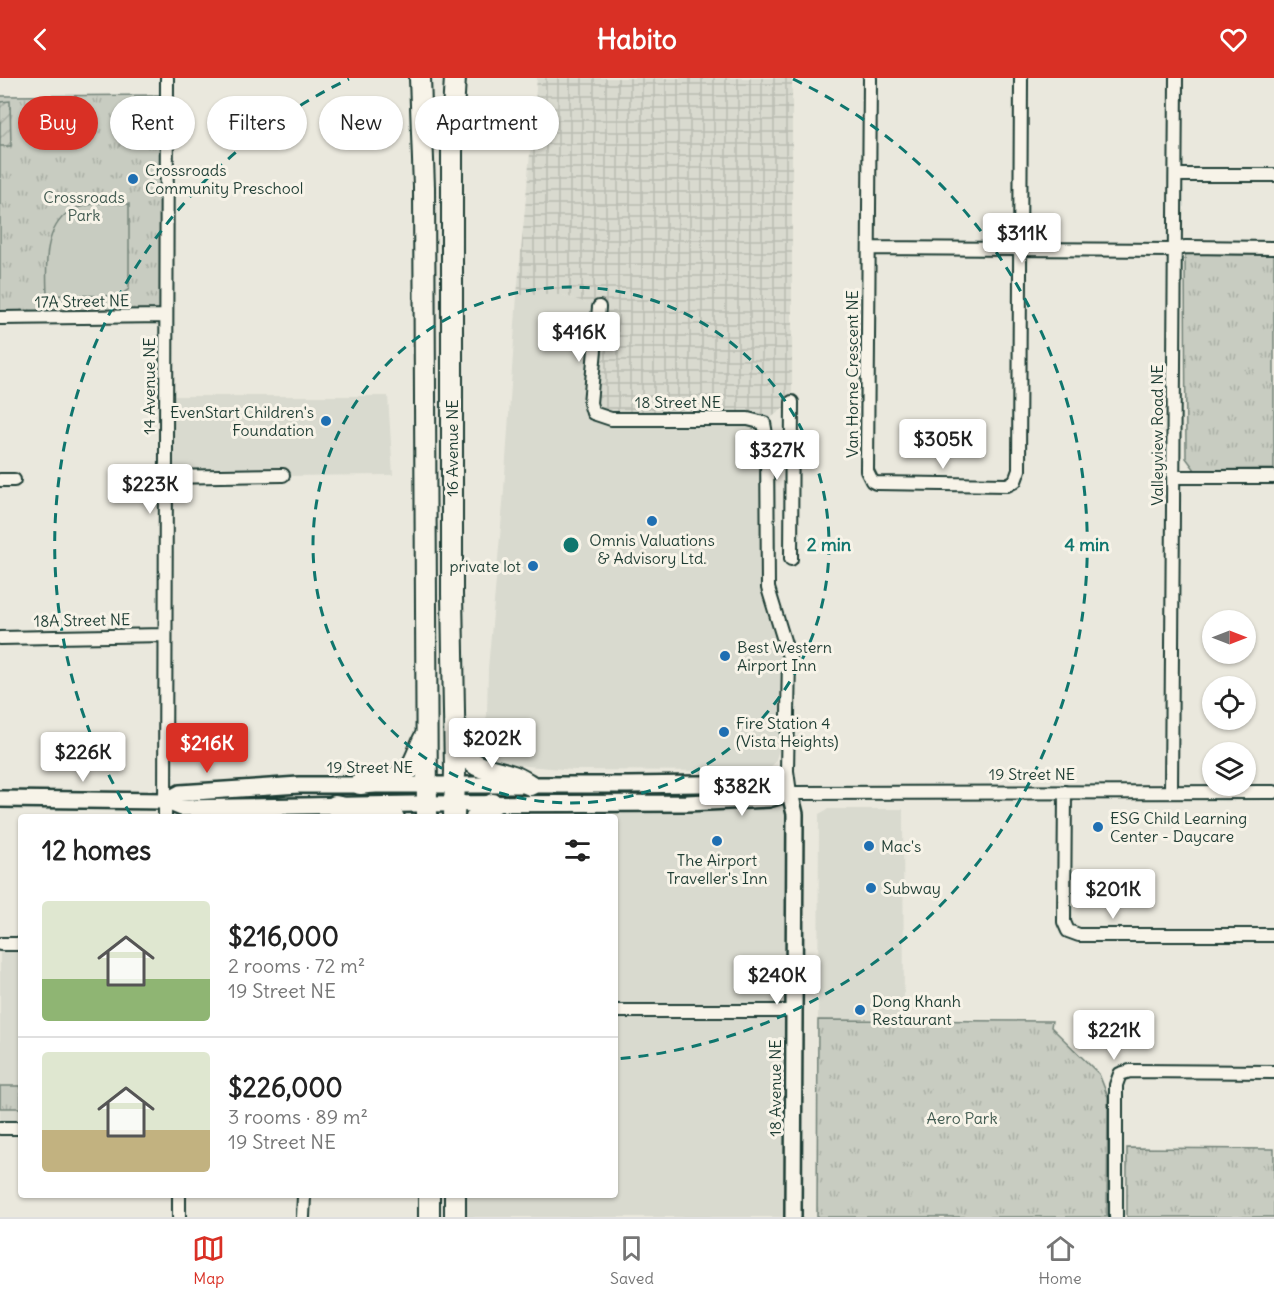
<!DOCTYPE html>
<html lang="en">
<head>
<meta charset="utf-8">
<style>
	body { margin:0; font-family:Delius,sans-serif; background:#f2f2f2; color:#222; height:100vh; display:flex; flex-direction:column; font-size:22px; white-space:nowrap }
	* { box-sizing:border-box; margin:0 }
	p { font-size:20px; color:#767676 }
	.icon { flex:none; width:33px; height:33px; fill:none; stroke:currentColor; stroke-width:2; stroke-linecap:round; stroke-linejoin:round }
	.map { position:relative; flex:1; overflow:hidden }
	.side { position:absolute; left:18px; top:736px; width:600px; height:384px; display:flex; flex-direction:column; background:#fff; border-radius:6px; box-shadow:0 2px 4px #0004 }
	.side>* { flex:none }
	.banner { position:absolute; left:18px; top:18px; width:600px; height:54px; display:flex; gap:12px }
	.needle { width:39px; rotate:90deg }
	.tools { position:absolute; left:1202px; top:532px; display:grid; gap:12px }
	.tools a { display:grid; place-items:center; width:54px; height:54px; border-radius:50%; background:#fff; box-shadow:0 2px 4px #0004; font-size:30px }
	.price { position:absolute; translate:-50% -51px; padding:0 14px; border-radius:6px; background:#fff; color:#222; font-size:20px; line-height:39px; filter:drop-shadow(0 2px 3px #0008) }
	.price::after { content:''; position:absolute; left:50%; top:36px; width:18px; height:14px; margin-left:-9px; background:inherit; clip-path:polygon(0 0,100% 0,50% 100%) }
	.price.active { background:#d93025; color:#fff }
	ul { padding:0; list-style:none }
	li { display:flex; align-items:center; gap:18px; height:150px; padding:0 24px }
	li+li { border-top:2px solid #e0e0e0 }
	li span { display:grid; place-items:center; flex:none; width:168px; height:120px; border-radius:6px; color:#555 }
	li>.icon { margin-inline-start:auto }
	span .icon { width:72px; height:72px; fill:#fffc; stroke-width:1 }
	li b { font-size:26px }
	h2 { display:flex; justify-content:space-between; align-items:center; height:72px; padding:0 24px; font-size:26px }
	.pill { padding:0 21px; border-radius:27px; background:#fff; box-shadow:0 2px 4px #0004; font-size:21px; line-height:54px }
	.pill.active { background:#d93025; color:#fff }
	header { display:flex; justify-content:space-between; align-items:center; height:78px; padding:0 24px; background:#d93025; color:#fff; font-size:27px; font-weight:700 }
	.dock { display:flex; justify-content:space-around; align-items:center; height:84px; border-top:2px solid #e0e0e0; background:#fff; font-size:16px; color:#767676 }
	.dock a { display:grid; justify-items:center; gap:3px }
	.dock .active { color:#d93025 }
	.map>svg:first-child { display:block }
</style>
</head>
<body>
<header><svg class="icon" aria-label="back" viewBox="0 0 24 24"><path d="M15 5l-7 7 7 7"/></svg>Habito<svg class="icon" aria-label="heart" viewBox="0 0 24 24"><path d="M12 20l-8-8c-3-5 5-10 8-4 3-6 11-1 8 4z"/></svg></header>
<div class="map">
<svg width="1274" height="1139" viewBox="0 0 1274 1139">
	<defs>
		<pattern id="industrial-grid" width="8" height="8" patternUnits="userSpaceOnUse" patternTransform="scale(1.5)"><rect width="8" height="8" fill="#d9dacf"/><path d="M0 4h8M4 0v8" fill="none" stroke="#babcb2"/></pattern>
		<pattern id="park-tufts" width="24" height="20" patternUnits="userSpaceOnUse" patternTransform="scale(1.5)"><rect width="24" height="20" fill="#c8ccc1"/><path d="M3 7l-1-3M5 7V3M7 7l1-3M15 17l-1-3M17 17v-4M19 17l1-3" fill="none" stroke="#abb0a6"/></pattern>
		<pattern id="garden-furrows" width="10" height="10" patternUnits="userSpaceOnUse" patternTransform="scale(1.5)"><rect width="10" height="10" fill="#c8ccc1"/><path d="M-1 1l2-2M0 10L10 0M9 11l2-2" fill="none" stroke="#abb0a6"/></pattern>
	</defs>
	<rect width="100%" height="100%" fill="#eae8dd"/>
	<filter id="ink" filterUnits="userSpaceOnUse"><feTurbulence type="fractalNoise" baseFrequency=".0167" numOctaves="2"/><feDisplacementMap in="SourceGraphic" scale="12" xChannelSelector="R" yChannelSelector="G"/><feConvolveMatrix kernelMatrix="1 2 1 2 8 2 1 2 1" color-interpolation-filters="sRGB"/></filter>
	<g filter="url(#ink)">
		<path fill="#d9dacf" d="M 517,217 L 563,217 L 599,229 L 764,345 L 767,481 L 789,579 L 788,645 L 775,684 L 768,693 L 730,693 L 730,690 L 725,690 L 724,693 L 573,692 L 505,686 L 482,679 L 483,652 L 487,637 L 488,590 L 503,426 Z
			M 165,318 L 388,318 L 393,397 L 165,399 Z
			M 790,715 L 793,1139 L 466,1139 L 465,1118 L 615,1118 L 615,740 L 493,739 L 493,726 Z
			M 828,731 L 903,731 L 904,942 L 818,942 L 819,736 Z
			M 0,866 L 21,866 L 21,1050 L 0,1050 Z"/>
		<path fill="url(#industrial-grid)" d="M 537,0 L 792,0 L 792,324 L 764,345 L 593,335 L 598,229 L 563,217 L 517,217 Z"/>
		<path fill="url(#park-tufts)" stroke="#74847a" stroke-width="1.5" d="M 167,17 L 165,238 L 0,240 L 0,18 Z
			M 1185,176 L 1274,177 L 1274,391 L 1195,392 L 1186,380 Z
			M 818,942 L 1052,943 L 1051,949 L 1099,996 L 1108,1019 L 1107,1139 L 817,1139 Z
			M 0,1008 L 21,1008 L 21,1030 L 0,1030 Z
			M 1127,1070 L 1274,1071 L 1274,1139 L 1127,1139 Z"/>
		<path fill="url(#garden-furrows)" stroke="#74847a" stroke-width="1.5" d="M 10,23 L 11,68 L 0,68 L 0,24 Z"/>
		<path fill="#c8ccc1" stroke="#74847a" stroke-width="1.5" d="M 98,125 L 129,126 L 129,211 L 119,218 L 47,217 C 46,188 43,151 70,133 C 77,129 89,127 98,125 Z"/>
		<g fill="none" stroke-linecap="round" stroke-linejoin="round">
			<g stroke="#1f3d34" stroke-width="16">
				<path id="minor" d="M 870,0 L 867,393 L 872,403 L 876,405 L 1007,407 L 1015,403 L 1019,392 L 1021,0
					M 1176,97 L 1274,97
					M 869,170 L 1175,172 L 1185,169 L 1274,170
					M 599,229 L 590,325 L 593,335 L 611,341 L 748,341 L 764,345 L 767,362 L 768,510 L 789,579 L 787,693 L 790,715 L 1274,714
					M 0,240 L 165,238
					M 165,399 L 283,397
					M 1174,399 L 1274,399
					M 0,402 L 14,402
					M 791,481 L 792,324
					M 0,560 L 165,557
					M 1065,714 L 1064,844 L 1068,853 L 1079,857 L 1274,857
					M 1171,714 L 1176,0
					M 165,740 L 167,0
					M 0,866 L 21,866
					M 615,933 L 793,933
					M 0,1050 L 21,1050
					M 179,1139 L 179,1118
					M 303,1139 L 304,1118
					M 1116,1139 L 1116,1007 L 1120,996 L 1130,993 L 1274,994"/>
			</g>
			<g stroke="#1f3d34" stroke-width="20">
				<path id="tertiary" d="M 790,715 L 795,736 L 793,1139
					M 0,721 L 165,723 L 182,730 L 414,726 L 687,725 L 769,721 L 790,715
					M 165,723 L 180,715 L 299,707 L 628,707 L 769,705 L 790,715"/>
			</g>
			<g stroke="#1f3d34" stroke-width="24">
				<path id="trunk" d="M 420,0 L 424,109 L 427,740
					M 458,658 C 470,695 482,687 513,698 C 519,700 525,704 530,707
					M 360,706 C 376,704 398,703 410,690 C 417,681 419,669 425,659
					M 335,728 L 394,740
					M 454,740 L 455,692 L 452,516 L 452,50 L 455,0
					M 476,740 L 483,731 L 493,726
					M 429,1118 L 429,1139
					M 455,1139 L 455,1118"/>
			</g>
			<use href="#minor" stroke="#f7f3e8" stroke-width="12"/>
			<use href="#tertiary" stroke="#f7f3e8" stroke-width="15"/>
			<use href="#trunk" stroke="#f7f3e8" stroke-width="20"/>
		</g>
	</g>
	<g fill="none" stroke="#0f766e" stroke-width="3" stroke-dasharray="10 8">
		<circle cx="571" cy="467" r="258"/>
		<path d="M131 737A516 516 0 0 1 349 1M793 1A516 516 0 0 1 616 981"/>
	</g>
	<g fill="#1f6fb2" stroke="#f7f3e8" stroke-width="2">
		<circle cx="133" cy="101" r="6"/>
		<circle cx="326" cy="343" r="6"/>
		<circle cx="652" cy="443" r="6"/>
		<circle cx="533" cy="488" r="6"/>
		<circle cx="725" cy="578" r="6"/>
		<circle cx="724" cy="654" r="6"/>
		<circle cx="1098" cy="749" r="6"/>
		<circle cx="717" cy="763" r="6"/>
		<circle cx="869" cy="768" r="6"/>
		<circle cx="871" cy="810" r="6"/>
		<circle cx="860" cy="932" r="6"/>
	</g>
	<g text-anchor="middle" stroke-width="6" stroke-linejoin="round" paint-order="stroke">
		<g font-size="16" fill="#1f3d34" stroke="#f7f3e8" text-anchor="start">
			<text x="145" y="98">Crossroads<tspan x="145" dy="18">Community Preschool</tspan></text>
			<text x="314" y="340" text-anchor="end">EvenStart Children's<tspan x="314" dy="18">Foundation</tspan></text>
			<text x="652" y="468" text-anchor="middle">Omnis Valuations<tspan x="652" dy="18">&amp; Advisory Ltd.</tspan></text>
			<text x="521" y="494" text-anchor="end">private lot</text>
			<text x="737" y="575">Best Western<tspan x="737" dy="18">Airport Inn</tspan></text>
			<text x="736" y="651">Fire Station 4<tspan x="736" dy="18">(Vista Heights)</tspan></text>
			<text x="1110" y="746">ESG Child Learning<tspan x="1110" dy="18">Center - Daycare</tspan></text>
			<text x="881" y="774">Mac's</text>
			<text x="717" y="788" text-anchor="middle">The Airport<tspan x="717" dy="18">Traveller's Inn</tspan></text>
			<text x="883" y="816">Subway</text>
			<text x="872" y="929">Dong Khanh<tspan x="872" dy="18">Restaurant</tspan></text>
		</g>
		<g font-size="16" fill="#415a50" stroke="#f7f3e8">
			<text x="84" y="125">Crossroads<tspan x="84" dy="18">Park</tspan></text>
			<text x="962" y="1046">Aero Park</text>
		</g>
		<g font-size="16" fill="#1f3d34" stroke="#f7f3e8">
			<text transform="translate(82 223) rotate(-1)" y="6">17A Street NE</text>
			<text transform="translate(852 296) rotate(-90)" y="6">Van Horne Crescent NE</text>
			<text transform="translate(149 308) rotate(-90)" y="6">14 Avenue NE</text>
			<text x="678" y="330">18 Street NE</text>
			<text transform="translate(1157 357) rotate(-90)" y="6">Valleyview Road NE</text>
			<text transform="translate(452 370) rotate(-90)" y="6">16 Avenue NE</text>
			<text transform="translate(82 542) rotate(-1)" y="6">18A Street NE</text>
			<text x="370" y="695">19 Street NE</text>
			<text x="1032" y="702">19 Street NE</text>
			<text transform="translate(775 1010) rotate(-90)" y="6">18 Avenue NE</text>
		</g>
	</g>
	<circle cx="571" cy="467" r="9" fill="#0f766e" stroke="#f7f3e8" stroke-width="3"/>
	<g font-size="18" text-anchor="middle" font-weight="bold" fill="#0f766e" stroke="#f7f3e8" stroke-width="6" stroke-linejoin="round" paint-order="stroke">
		<text x="829" y="473">2 min</text>
		<text x="1087" y="473">4 min</text>
	</g>
</svg>
<div class="tools">
<a><svg class="needle" viewBox="-14 -14 28 28"><path d="M0-13l5 13h-10z" fill="#e53935"/><path d="M0 13l5-13h-10z" fill="#767676"/></svg></a>
<a><svg class="icon" aria-label="locate" viewBox="0 0 24 24"><circle cx="12" cy="12" r="6"/><path d="M12 2v4M12 18v4M2 12h4M18 12h4"/></svg></a>
<a><svg class="icon" aria-label="layers" viewBox="0 0 24 24"><path d="M12 4l9 5-9 5-9-5zM3 14l9 5 9-5"/></svg></a>
</div>
<b class="price" style="left:1022px;top:186px">$311K</b>
<b class="price" style="left:579px;top:285px">$416K</b>
<b class="price" style="left:943px;top:392px">$305K</b>
<b class="price" style="left:777px;top:403px">$327K</b>
<b class="price" style="left:150px;top:437px">$223K</b>
<b class="price" style="left:492px;top:691px">$202K</b>
<b class="price active" style="left:207px;top:696px">$216K</b>
<b class="price" style="left:83px;top:705px">$226K</b>
<b class="price" style="left:742px;top:739px">$382K</b>
<b class="price" style="left:1113px;top:842px">$201K</b>
<b class="price" style="left:777px;top:928px">$240K</b>
<b class="price" style="left:1114px;top:983px">$221K</b>
<div class="banner">
<a class="pill active">Buy</a>
<a class="pill">Rent</a>
<a class="pill">Filters</a>
<a class="pill">New</a>
<a class="pill">Apartment</a>
</div>
<section class="side">
<h2>12 homes<svg class="icon" aria-label="filters" viewBox="0 0 24 24"><path d="M4 7h16M4 17h16"/><circle cx="9" cy="7" r="2"/><circle cx="15" cy="17" r="2"/></svg></h2>
<ul>
<li><span style="background:linear-gradient(#dfe7d0 65%,#8fb573 0)"><svg class="icon" aria-label="home" viewBox="0 0 24 24"><path d="M3 11l9-7 9 7M6 9v11h12V9"/></svg></span><div><b>$216,000</b><p>2 rooms · 72 m²</p><p>19 Street NE</p></div></li>
<li><span style="background:linear-gradient(#dfe7d0 65%,#c2b280 0)"><svg class="icon" aria-label="home" viewBox="0 0 24 24"><path d="M3 11l9-7 9 7M6 9v11h12V9"/></svg></span><div><b>$226,000</b><p>3 rooms · 89 m²</p><p>19 Street NE</p></div></li>
</ul>
</section>
</div>
<nav class="dock">
<a class="active"><svg class="icon" aria-label="map" viewBox="0 0 24 24"><path d="M3 6l6-2 6 2 6-2v14l-6 2-6-2-6 2zM9 4v14M15 6v14"/></svg>Map</a>
<a><svg class="icon" aria-label="saved" viewBox="0 0 24 24"><path d="M7 4h10v16l-5-4-5 4z"/></svg>Saved</a>
<a><svg class="icon" aria-label="home" viewBox="0 0 24 24"><path d="M3 11l9-7 9 7M6 9v11h12V9"/></svg>Home</a>
</nav>
</body>
</html>
